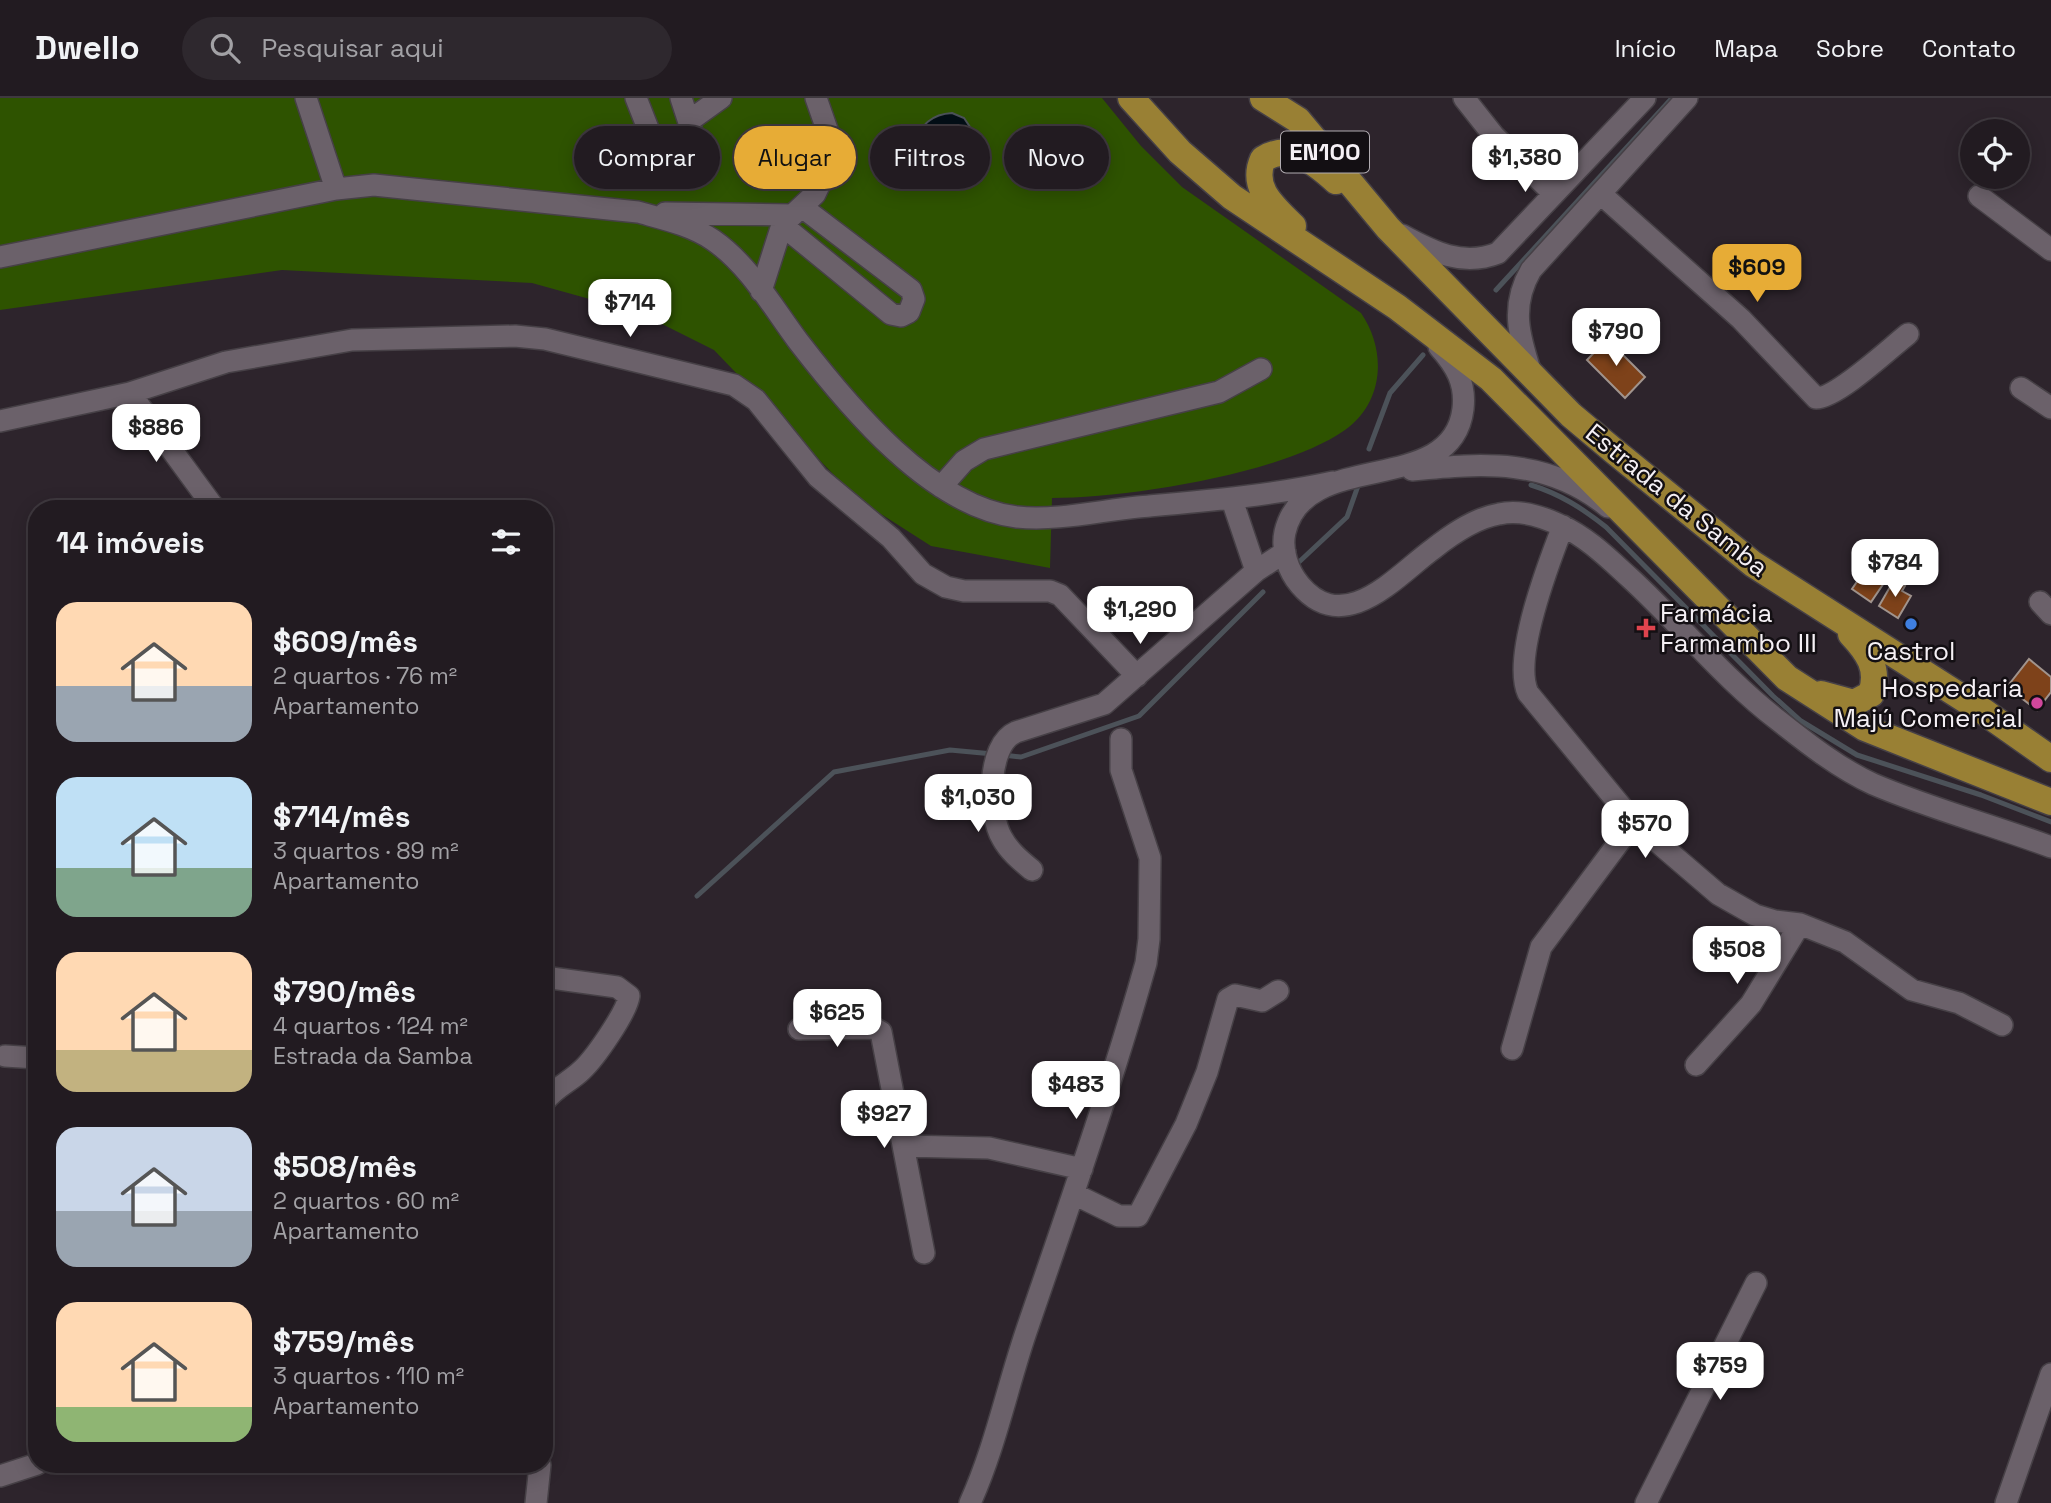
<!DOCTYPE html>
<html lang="pt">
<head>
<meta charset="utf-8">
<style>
	body { margin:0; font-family:"Space Grotesk",sans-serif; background:#2e282e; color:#f1f3f6; height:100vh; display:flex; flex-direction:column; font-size:26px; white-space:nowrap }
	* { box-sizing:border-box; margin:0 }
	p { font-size:23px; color:#a2a1a5 }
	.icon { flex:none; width:38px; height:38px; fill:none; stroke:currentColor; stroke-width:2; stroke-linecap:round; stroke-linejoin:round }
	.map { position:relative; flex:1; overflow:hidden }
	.drawer { position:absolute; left:28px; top:402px; width:525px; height:973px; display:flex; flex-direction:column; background:#221b21; border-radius:28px; box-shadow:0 4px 18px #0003,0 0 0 2px #3f393f }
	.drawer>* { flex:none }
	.hud { position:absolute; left:574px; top:28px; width:665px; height:63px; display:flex; gap:14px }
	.fabs { position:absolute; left:1960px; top:21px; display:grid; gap:14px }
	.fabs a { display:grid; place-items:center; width:70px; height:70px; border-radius:50%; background:#221b21; box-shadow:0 4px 18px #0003,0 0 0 2px #3f393f; font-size:35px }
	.price { position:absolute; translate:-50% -60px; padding:0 16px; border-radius:14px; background:#fff; color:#222; font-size:23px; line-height:46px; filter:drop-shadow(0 2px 4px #0008) }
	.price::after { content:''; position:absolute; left:50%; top:42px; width:21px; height:16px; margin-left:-10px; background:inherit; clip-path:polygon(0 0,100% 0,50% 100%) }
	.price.selected { background:#e7ac36; color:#111 }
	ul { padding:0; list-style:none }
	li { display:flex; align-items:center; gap:21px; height:175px; padding:0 28px }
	li span { display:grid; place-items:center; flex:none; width:196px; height:140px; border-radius:21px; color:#555 }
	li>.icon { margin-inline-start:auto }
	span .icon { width:84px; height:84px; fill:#fffc; stroke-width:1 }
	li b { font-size:30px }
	h2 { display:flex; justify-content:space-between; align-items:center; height:84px; padding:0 28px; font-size:30px }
	.pill { padding:0 24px; border-radius:32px; background:#221b21; box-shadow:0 4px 18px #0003,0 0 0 2px #3f393f; font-size:24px; line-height:63px }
	.pill.selected { background:#e7ac36; color:#111 }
	header { display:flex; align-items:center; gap:42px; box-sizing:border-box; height:98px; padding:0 35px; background:#221b21; border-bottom:2px solid #3f393f }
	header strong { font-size:33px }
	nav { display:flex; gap:38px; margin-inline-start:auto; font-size:24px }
	.search { width:490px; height:63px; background:#2e282e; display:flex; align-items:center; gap:18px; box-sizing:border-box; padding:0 24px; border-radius:38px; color:#a2a1a5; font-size:26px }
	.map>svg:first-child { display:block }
</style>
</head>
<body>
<header>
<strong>Dwello</strong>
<div class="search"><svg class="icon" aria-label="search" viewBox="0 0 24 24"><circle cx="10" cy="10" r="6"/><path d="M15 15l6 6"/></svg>Pesquisar aqui</div>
<nav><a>Início</a><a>Mapa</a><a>Sobre</a><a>Contato</a></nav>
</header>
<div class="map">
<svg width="2051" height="1405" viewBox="0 0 2051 1405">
	<rect width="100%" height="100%" fill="#2d242c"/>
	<path fill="#2e5300" d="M 0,0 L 1102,0 L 1141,48 L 1182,89 L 1361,215 C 1387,253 1384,304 1345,332 C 1283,376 1127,400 1052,400 L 1050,470 L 931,448 L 856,400 L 714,252 L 640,215 L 532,185 L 282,172 L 0,212 Z"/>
	<path fill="#030e16" stroke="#4c5259" stroke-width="2" d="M 952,15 L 964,20 L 970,29 C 967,41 964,47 951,48 L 944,42 L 936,44 L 930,49 L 920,47 C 916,26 935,16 952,15 Z"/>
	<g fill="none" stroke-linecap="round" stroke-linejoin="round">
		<path stroke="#4c5259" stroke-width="5" d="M 1496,192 L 1672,0
			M 1369,351 L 1390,295 L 1423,257
			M 1531,387 C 1560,396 1582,410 1606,429 L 1773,598 L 1801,623 L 1857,657 L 1981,697 L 2051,724
			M 1299,464 L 1347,419 L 1359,385
			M 1003,657 L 1021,659 L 1139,618 L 1263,494
			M 697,798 L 834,674 L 950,652 L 993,656"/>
	</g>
	<path fill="#7e421a" stroke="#a1948d" stroke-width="2" d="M 1607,241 L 1645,279 L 1625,300 L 1587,262 Z
		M 1869,466 L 1888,479 L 1871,504 L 1852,491 Z
		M 1894,482 L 1905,488 L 1902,493 L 1911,498 L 1898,520 L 1879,508 Z
		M 2029,561 L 2051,579 L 2051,594 L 2037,612 L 2007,589 Z"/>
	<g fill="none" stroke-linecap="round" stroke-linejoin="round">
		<g stroke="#464046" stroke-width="24">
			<path id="minor" d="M 306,0 L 336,91
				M 636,0 L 660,61 L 665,66 L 679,69 L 692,62 L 697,49 L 681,0
				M 1464,0 L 1494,38 L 1554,96
				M 689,23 L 721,0
				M 1602,97 L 1741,221 L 1816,300 C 1837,300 1889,251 1908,236
				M 1979,98 L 2051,152
				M 665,115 L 793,117
				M 782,127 L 891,216 L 901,218 L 909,214 L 914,201 L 911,192 L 802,109
				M 1402,137 C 1433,154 1463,169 1498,155 L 1645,0
				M 0,159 L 336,91 L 374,87 L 638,114 C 663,121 691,127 713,142 C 749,167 772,208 798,243 C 848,308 931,409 1017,419 C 1057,423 1098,413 1138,409 C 1205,403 1268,398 1333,384
				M 761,193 L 782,127 L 815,96 L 831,62 L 831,43 L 816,0
				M 1439,249 C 1456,268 1466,285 1463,311 C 1452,401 1305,348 1285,434 C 1281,452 1288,473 1300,487 C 1345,540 1397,477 1433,451 C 1452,436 1475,420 1499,416 C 1520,411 1541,418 1560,427 C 1587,439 1608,460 1630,480 C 1680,526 1724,581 1779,623 C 1808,646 1840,671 1873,686 C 1931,711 1993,727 2051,749
				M 1531,275 C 1519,238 1510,208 1531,172 L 1687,0
				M 2021,290 L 2051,310
				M 130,295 L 215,411
				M 0,323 L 130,295 L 226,264 L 352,242 L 515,238 L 545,241 L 734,287 L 756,302 L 818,379 L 891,440 L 923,476 L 946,489 L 964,493 L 1050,493 L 1060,497 L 1137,578
				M 1412,372 C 1484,365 1548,360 1608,409
				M 941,389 L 964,363 L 984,351 L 1219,294 L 1261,271
				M 1232,402 L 1256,473
				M 1563,428 C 1549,464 1512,560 1528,595 L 1634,724 L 1718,796 L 1755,817 L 1775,823 L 1800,826 L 1845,844 L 1912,892 L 1959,905 L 2002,927
				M 2040,504 L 2051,516
				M 1032,772 C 1020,762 1009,753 1002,740 C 988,716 986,647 1016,634 L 1104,606 L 1256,473 L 1285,454
				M 544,879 L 617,889 L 629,898 C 627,914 595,960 582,972 C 570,984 555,989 544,1004
				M 799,931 L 874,930 L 881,934 L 924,1155
				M 1512,951 L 1541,849 L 1634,724
				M 5,958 L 37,960
				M 1696,967 L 1751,906 L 1800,826
				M 905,1048 L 989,1050 L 1082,1071
				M 1074,1096 L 1119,1118 L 1138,1118 L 1186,1026 L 1207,974 L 1228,901 L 1235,897 L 1262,903 L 1278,893
				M 0,1378 L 37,1366
				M 536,1405 L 540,1367
				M 970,1405 C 995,1350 1007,1290 1026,1234 C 1068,1111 1111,989 1146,865 L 1149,841 L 1150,760 L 1121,672 L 1121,641
				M 1646,1405 L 1756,1185
				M 2006,1405 L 2051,1276"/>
		</g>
		<g stroke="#464046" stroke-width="29">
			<path id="major" d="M 1131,0 L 1180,54 L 1232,99 L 1397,209 L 1491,281 L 1787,580 L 1865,630 L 2051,704
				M 1263,0 L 1298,22 L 1388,130 L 1571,317 L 1614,353 L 1753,466 L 1980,611 L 2051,661
				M 1293,128 C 1274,109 1250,90 1263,61 C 1291,44 1315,64 1336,83
				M 1821,596 L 1854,605 L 1871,596 C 1880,571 1868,554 1851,536"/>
		</g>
		<use href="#minor" stroke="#6b616a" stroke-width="21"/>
		<use href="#major" stroke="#998034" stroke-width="26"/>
	</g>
	<circle fill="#3f7fe0" stroke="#130f13" stroke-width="2.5" cx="1911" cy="526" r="7"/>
	<path fill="#e0444e" stroke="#130f13" stroke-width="2.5" d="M1642.5 519.5h7v7h7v7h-7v7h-7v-7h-7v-7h7z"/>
	<circle fill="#d1479c" stroke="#130f13" stroke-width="2.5" cx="2037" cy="605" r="7"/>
	<g text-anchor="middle" stroke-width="5" stroke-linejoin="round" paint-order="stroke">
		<rect fill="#130f13" stroke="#b1acb1" stroke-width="2" x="1281" y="33.5" width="88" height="41" rx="5"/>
		<g font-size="24" font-weight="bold" fill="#f5f0f5">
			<text x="1325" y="62">EN100</text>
		</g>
		<g font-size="26" fill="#f5f0f5" stroke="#130f13">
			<text transform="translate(1677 402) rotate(39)" y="9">Estrada da Samba</text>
		</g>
		<g font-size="26" fill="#f5f0f5" stroke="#130f13" text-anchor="start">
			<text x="1660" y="524">Farmácia<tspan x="1660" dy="30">Farmambo III</tspan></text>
			<text x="1911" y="562" text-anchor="middle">Castrol</text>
			<text x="2023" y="599" text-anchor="end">Hospedaria<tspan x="2023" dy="30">Majú Comercial</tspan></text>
		</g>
	</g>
</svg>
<div class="fabs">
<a><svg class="icon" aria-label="locate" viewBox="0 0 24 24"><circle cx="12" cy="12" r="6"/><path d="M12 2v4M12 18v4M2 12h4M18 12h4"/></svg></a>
</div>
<b class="price" style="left:1525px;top:96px">$1,380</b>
<b class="price selected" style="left:1757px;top:206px">$609</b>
<b class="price" style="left:630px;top:241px">$714</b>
<b class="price" style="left:1616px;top:270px">$790</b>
<b class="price" style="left:156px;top:366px">$886</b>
<b class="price" style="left:1895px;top:501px">$784</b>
<b class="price" style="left:1140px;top:548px">$1,290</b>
<b class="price" style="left:978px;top:736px">$1,030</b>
<b class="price" style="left:1645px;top:762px">$570</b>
<b class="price" style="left:1737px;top:888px">$508</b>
<b class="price" style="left:837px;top:951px">$625</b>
<b class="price" style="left:1076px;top:1023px">$483</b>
<b class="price" style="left:884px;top:1052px">$927</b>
<b class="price" style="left:1720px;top:1304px">$759</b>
<div class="hud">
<a class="pill">Comprar</a>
<a class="pill selected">Alugar</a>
<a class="pill">Filtros</a>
<a class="pill">Novo</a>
</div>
<section class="drawer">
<h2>14 imóveis<svg class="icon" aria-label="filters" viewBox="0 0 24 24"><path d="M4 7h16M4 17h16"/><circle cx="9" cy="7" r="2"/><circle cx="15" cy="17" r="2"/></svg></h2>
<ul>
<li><span style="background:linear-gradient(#ffd9b3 60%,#9aa5b1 0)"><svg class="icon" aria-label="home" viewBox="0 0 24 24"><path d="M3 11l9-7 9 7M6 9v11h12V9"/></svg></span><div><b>$609/mês</b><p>2 quartos · 76 m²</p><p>Apartamento</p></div></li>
<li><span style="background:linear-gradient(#bfe0f5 65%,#7fa58c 0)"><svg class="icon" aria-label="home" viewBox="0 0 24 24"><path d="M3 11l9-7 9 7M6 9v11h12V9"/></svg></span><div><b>$714/mês</b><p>3 quartos · 89 m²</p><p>Apartamento</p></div></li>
<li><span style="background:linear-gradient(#ffd9b3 70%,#c2b280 0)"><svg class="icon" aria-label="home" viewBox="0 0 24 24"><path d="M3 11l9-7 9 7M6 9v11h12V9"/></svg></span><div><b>$790/mês</b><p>4 quartos · 124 m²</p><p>Estrada da Samba</p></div></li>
<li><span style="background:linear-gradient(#c9d6e8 60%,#9aa5b1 0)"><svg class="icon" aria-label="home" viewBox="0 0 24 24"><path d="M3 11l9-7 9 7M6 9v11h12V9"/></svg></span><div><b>$508/mês</b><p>2 quartos · 60 m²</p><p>Apartamento</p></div></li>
<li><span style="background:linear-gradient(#ffd9b3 75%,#8fb573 0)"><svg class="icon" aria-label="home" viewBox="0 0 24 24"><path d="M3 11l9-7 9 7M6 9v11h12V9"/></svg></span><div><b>$759/mês</b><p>3 quartos · 110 m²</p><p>Apartamento</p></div></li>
</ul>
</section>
</div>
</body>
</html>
